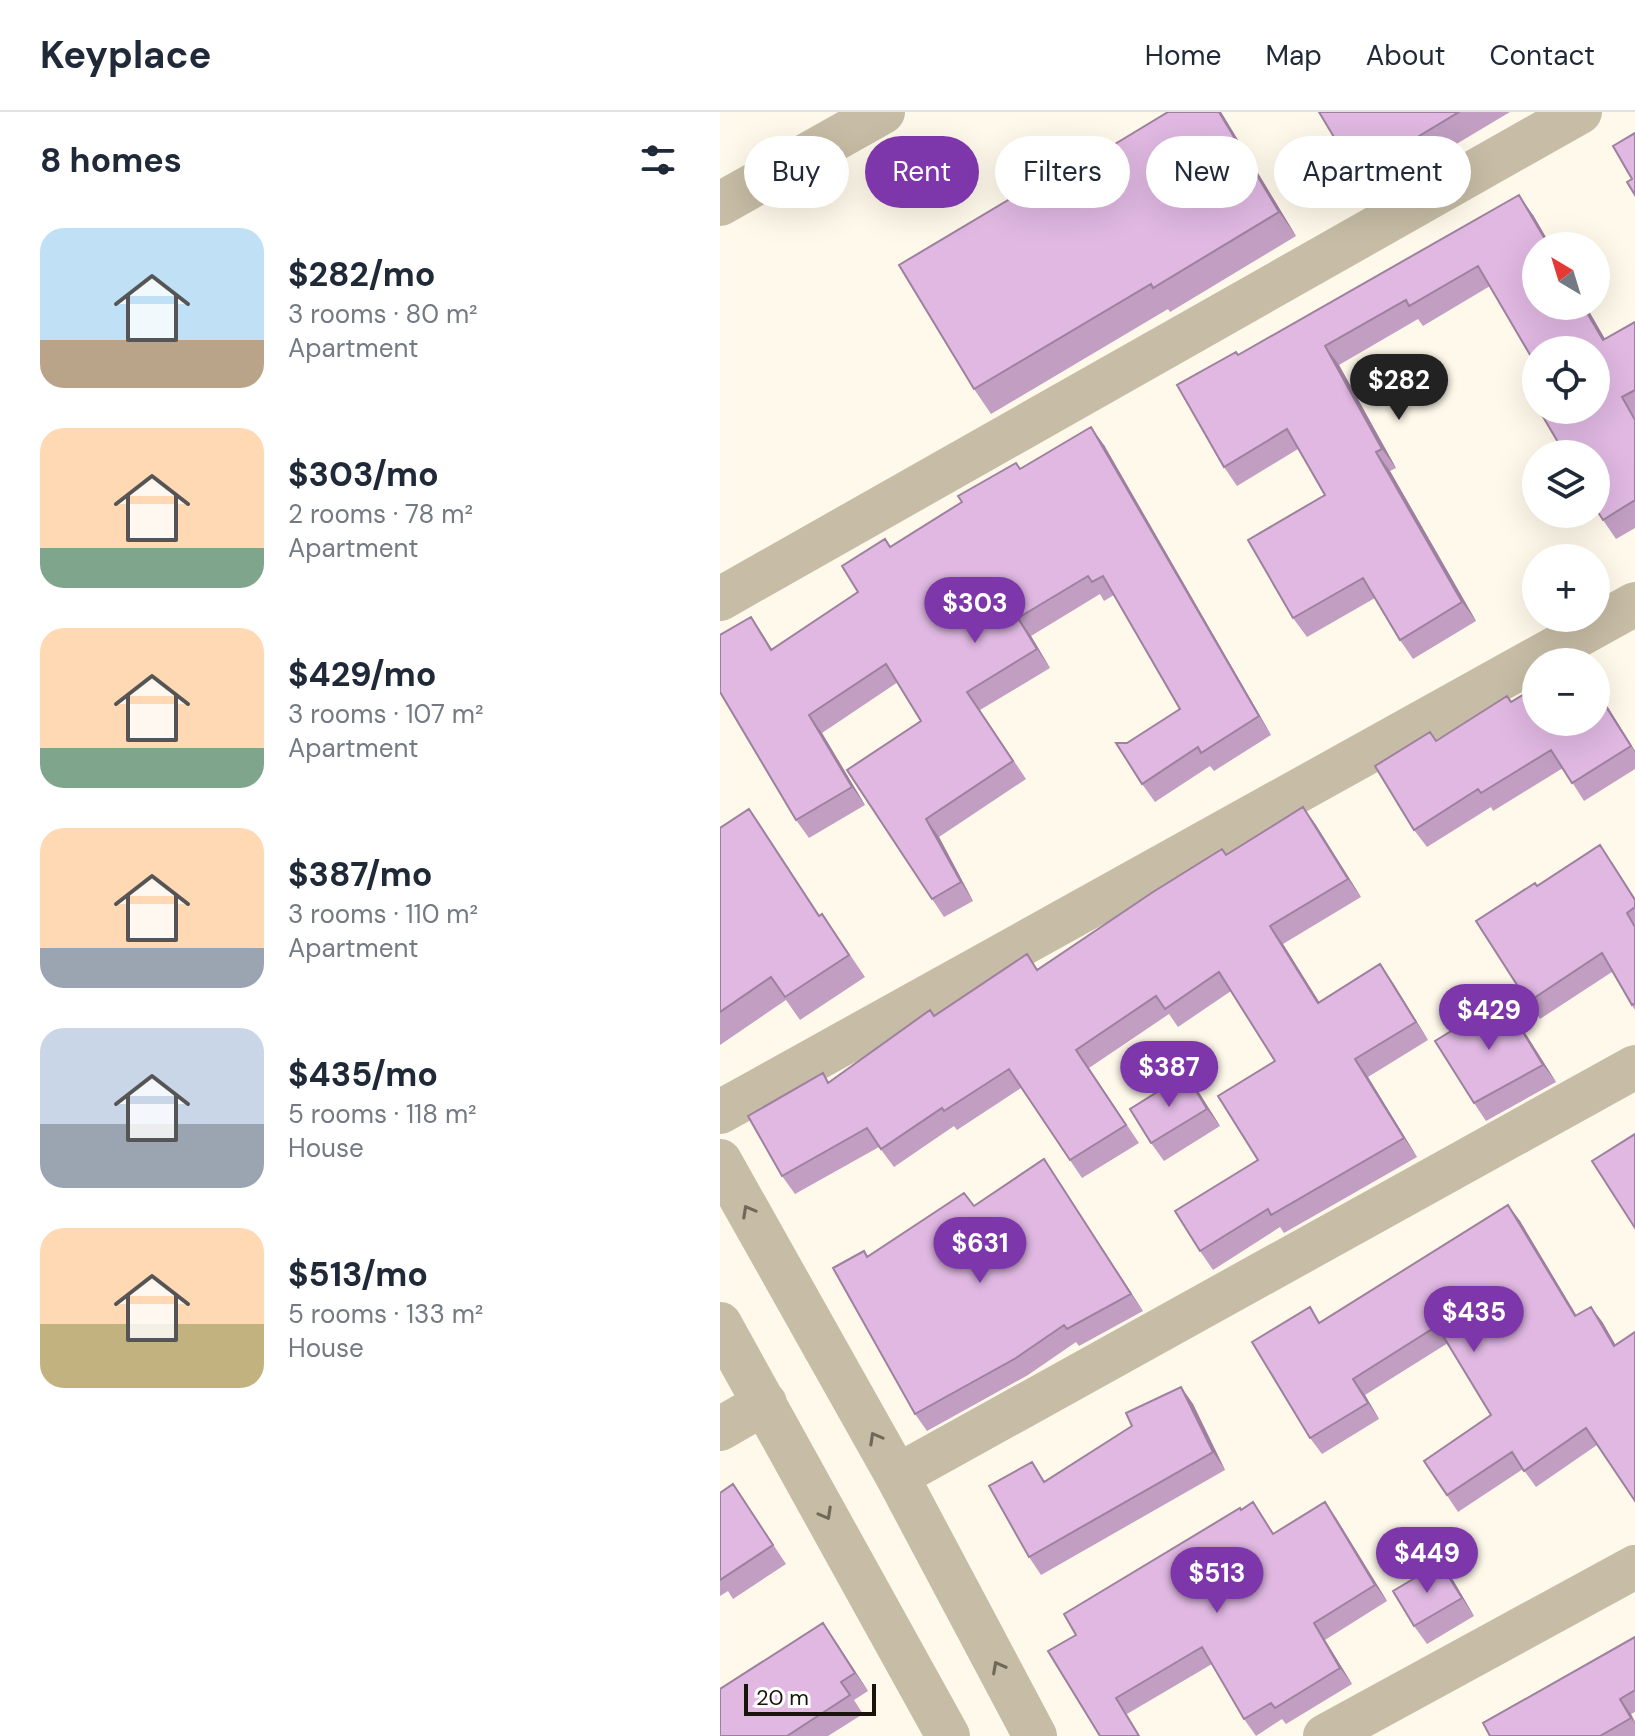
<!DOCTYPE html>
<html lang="en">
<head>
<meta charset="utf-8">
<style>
	body { margin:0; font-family:"DM Sans",sans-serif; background:#f2f2f3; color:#1f2937; height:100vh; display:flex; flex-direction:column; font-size:30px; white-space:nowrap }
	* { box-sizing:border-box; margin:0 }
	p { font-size:26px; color:#747a83 }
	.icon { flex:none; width:44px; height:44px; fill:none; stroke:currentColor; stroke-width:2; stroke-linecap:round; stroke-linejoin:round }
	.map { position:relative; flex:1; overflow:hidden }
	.panel { display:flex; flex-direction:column; background:#fff; width:720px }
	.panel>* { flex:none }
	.guide { position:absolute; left:24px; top:24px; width:760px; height:72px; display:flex; gap:16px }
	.needle { width:52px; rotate:322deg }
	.fabs { position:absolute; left:802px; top:120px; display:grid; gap:16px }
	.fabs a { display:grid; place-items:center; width:88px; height:88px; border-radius:50%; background:#fff; box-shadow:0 8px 32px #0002; font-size:40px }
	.scale { position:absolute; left:24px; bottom:20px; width:132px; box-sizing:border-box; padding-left:8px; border:4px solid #19150d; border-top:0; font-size:22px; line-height:28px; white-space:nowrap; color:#19150d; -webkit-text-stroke:6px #fff; paint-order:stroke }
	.price { position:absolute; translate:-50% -68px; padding:0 18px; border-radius:28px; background:#7e37aa; color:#fff; font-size:26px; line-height:52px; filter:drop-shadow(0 2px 4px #0008) }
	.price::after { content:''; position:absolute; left:50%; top:48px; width:24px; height:18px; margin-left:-12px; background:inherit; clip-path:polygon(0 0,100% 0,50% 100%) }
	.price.on { background:#222; color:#fff }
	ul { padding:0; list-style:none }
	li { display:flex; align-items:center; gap:24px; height:200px; padding:0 40px }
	li span { display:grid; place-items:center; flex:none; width:224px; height:160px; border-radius:24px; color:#555 }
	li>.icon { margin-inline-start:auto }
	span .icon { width:96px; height:96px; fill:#fffc; stroke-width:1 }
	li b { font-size:34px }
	h2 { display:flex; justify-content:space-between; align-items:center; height:96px; padding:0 40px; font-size:34px }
	.chip { padding:0 28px; border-radius:36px; background:#fff; box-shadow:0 8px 32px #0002; font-size:28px; line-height:72px }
	.chip.on { background:#7e37aa; color:#fff }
	header { display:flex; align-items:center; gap:48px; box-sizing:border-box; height:112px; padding:0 40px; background:#fff; border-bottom:2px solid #e0e1e3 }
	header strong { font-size:38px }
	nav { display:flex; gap:44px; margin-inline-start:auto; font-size:28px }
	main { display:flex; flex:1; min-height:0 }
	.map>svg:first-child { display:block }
</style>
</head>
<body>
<header>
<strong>Keyplace</strong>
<nav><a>Home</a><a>Map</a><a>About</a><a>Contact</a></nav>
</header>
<main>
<section class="panel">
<h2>8 homes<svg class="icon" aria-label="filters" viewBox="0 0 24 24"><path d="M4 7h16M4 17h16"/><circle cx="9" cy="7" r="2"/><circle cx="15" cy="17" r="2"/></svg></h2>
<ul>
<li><span style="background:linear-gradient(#bfe0f5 70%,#b9a48a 0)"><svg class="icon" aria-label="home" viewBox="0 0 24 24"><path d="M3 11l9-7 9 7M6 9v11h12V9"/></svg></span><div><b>$282/mo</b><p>3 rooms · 80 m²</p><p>Apartment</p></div></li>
<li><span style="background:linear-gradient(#ffd9b3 75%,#7fa58c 0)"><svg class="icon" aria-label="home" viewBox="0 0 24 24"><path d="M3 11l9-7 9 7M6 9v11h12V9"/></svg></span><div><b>$303/mo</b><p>2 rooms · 78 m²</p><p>Apartment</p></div></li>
<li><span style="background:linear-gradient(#ffd9b3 75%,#7fa58c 0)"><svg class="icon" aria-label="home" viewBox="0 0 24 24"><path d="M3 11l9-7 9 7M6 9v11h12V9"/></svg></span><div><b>$429/mo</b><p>3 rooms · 107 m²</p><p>Apartment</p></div></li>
<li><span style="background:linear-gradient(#ffd9b3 75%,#9aa5b1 0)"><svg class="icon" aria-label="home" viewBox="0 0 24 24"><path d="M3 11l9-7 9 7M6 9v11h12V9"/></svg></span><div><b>$387/mo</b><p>3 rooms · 110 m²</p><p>Apartment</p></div></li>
<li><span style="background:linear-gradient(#c9d6e8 60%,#9aa5b1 0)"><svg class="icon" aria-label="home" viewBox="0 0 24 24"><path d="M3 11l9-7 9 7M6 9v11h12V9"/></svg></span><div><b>$435/mo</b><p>5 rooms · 118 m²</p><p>House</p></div></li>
<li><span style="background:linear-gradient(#ffd9b3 60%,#c2b280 0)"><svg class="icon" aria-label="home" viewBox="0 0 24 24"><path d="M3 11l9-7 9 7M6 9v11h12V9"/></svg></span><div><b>$513/mo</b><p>5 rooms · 133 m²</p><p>House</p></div></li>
</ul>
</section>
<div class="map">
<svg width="915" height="1624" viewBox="0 0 915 1624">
	<rect width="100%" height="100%" fill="#fff9eb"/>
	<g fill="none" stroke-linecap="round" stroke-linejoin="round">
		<path stroke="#c7bda6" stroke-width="44" d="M 0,92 L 163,0
			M 0,487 L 860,0
			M 0,1000 L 915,492
			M 0,1049 L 177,1364 L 315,1624
			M 0,1212 L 228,1624
			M 0,1317 L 45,1291
			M 177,1364 L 915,955
			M 605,1624 L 915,1455"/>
	</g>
	<path fill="#c19ec2" d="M 501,0 L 576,124 L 450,200 L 448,197 L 271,302 L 254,277 L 304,87 Z
		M 599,0 L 790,0 L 651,83 L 636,62 Z
		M 813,103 L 831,134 L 816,134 L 816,194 L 866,194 L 885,227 L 915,210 L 915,416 L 896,427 L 883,408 L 876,298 L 770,174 L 703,214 L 698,207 L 619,253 L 676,356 L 670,359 L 756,509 L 693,547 L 680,528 L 655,486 L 587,525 L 573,506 L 605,383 L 578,337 L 517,374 L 504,355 L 518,243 Z
		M 384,333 L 551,623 L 494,659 L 490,654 L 435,690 L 422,672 L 407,631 L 460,597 L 394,483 L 384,489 L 380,482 L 311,524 L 330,556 L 260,598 L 306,667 L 219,725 L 253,789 L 224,805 L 127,658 L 201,609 L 178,570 L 102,621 L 145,693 L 89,726 L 76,708 L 31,505 L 52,537 L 138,480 L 170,435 L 300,357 Z
		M 876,576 L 915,639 L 915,657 L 864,689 L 843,656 L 773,699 L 771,695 L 707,735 L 694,718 L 716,629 L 792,590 Z
		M 583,695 L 641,785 L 563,832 L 599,890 L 673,871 L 708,928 L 648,965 L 697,1045 L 564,1121 L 560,1115 L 493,1158 L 480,1139 L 538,1048 L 555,949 L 511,879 L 458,915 L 449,902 L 369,956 L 419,1031 L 362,1066 L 301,976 L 237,1018 L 234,1014 L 174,1055 L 159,1035 L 75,1082 L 62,1064 L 103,961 L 109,970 L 214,904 L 318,858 Z
		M 29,697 L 100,804 L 118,825 L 145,865 L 80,908 L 66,888 L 0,933 L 0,716 Z
		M 892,750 L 915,786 L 915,898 L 892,860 L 820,907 L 808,890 Z
		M 795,905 L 836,970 L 766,1009 L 754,991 Z
		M 478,979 L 500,1014 L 444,1049 L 431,1031 Z
		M 324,1047 L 423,1199 L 359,1234 L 356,1230 L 308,1263 L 207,1319 L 195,1302 L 144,1139 L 148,1144 L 254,1094 Z
		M 788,1093 L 800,1109 L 856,1203 L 871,1195 L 883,1211 L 877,1333 L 816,1375 L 803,1357 L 738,1400 L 704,1349 L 771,1303 L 728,1231 L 645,1283 L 659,1307 L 602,1342 L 590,1326 L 600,1210 Z
		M 461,1275 L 473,1292 L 505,1358 L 321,1463 L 309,1445 L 412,1314 Z
		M 13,1372 L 66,1452 L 13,1487 L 8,1479 L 0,1484 L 0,1381 Z
		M 521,1397 L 544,1407 L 553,1421 L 616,1406 L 667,1489 L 605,1528 L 632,1572 L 566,1612 L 562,1607 L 536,1624 L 524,1607 L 492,1552 L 407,1602 L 421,1624 L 356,1523 Z
		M 733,1468 L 754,1504 L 707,1532 L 694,1514 Z
		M 915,1525 L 915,1600 L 911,1602 L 915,1609 L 915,1624 L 770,1624 Z
		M 116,1530 L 148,1579 L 134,1588 L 143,1602 L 108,1624 L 0,1624 Z"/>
	<path fill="#9d819e" d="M 499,0 L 501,0 L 576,124 L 559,100 Z
		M 799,83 L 813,103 L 831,134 L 829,134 Z
		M 863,194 L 866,194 L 897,248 L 883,228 Z
		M 605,234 L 619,253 L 676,356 L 662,337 Z
		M 371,315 L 384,333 L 551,623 L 539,604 Z
		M 656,340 L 670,359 L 756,509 L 742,490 Z
		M 31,505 L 43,523 L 63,556 L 51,538 Z
		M 298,506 L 311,524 L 330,556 L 317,537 Z
		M 876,576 L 915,639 L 915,640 L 876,579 Z
		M 89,603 L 102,621 L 145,693 L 132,675 Z
		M 583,695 L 596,713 L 641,785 L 628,767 Z
		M 206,707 L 219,725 L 253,789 L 241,770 Z
		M 550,814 L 563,832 L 611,909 L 598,891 Z
		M 660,852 L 673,871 L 708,928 L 696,910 Z
		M 783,887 L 795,905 L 836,970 L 823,953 Z
		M 635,947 L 648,965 L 697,1045 L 684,1026 Z
		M 466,962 L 478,979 L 500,1014 L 487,997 Z
		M 324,1047 L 335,1064 L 423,1199 L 411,1182 Z
		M 788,1093 L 800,1109 L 867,1221 L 855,1204 Z
		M 871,1195 L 883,1211 L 906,1251 L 894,1234 Z
		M 633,1267 L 645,1283 L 659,1307 L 648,1291 Z
		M 461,1275 L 473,1292 L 505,1358 L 493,1340 Z
		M 605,1390 L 616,1406 L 667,1489 L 655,1473 Z
		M 720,1451 L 733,1468 L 754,1504 L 742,1486 Z
		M 103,1511 L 116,1530 L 148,1579 L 135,1561 Z
		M 594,1511 L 605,1528 L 632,1572 L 620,1556 Z
		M 900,1587 L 911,1602 L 915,1612 L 911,1606 Z"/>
	<path fill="#e0b8e2" stroke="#9d819e" stroke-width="2" d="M 448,0 L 499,0 L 559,100 L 433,176 L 431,172 L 254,277 L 179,153 L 300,81 L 304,87 Z
		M 599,0 L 739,0 L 636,62 Z
		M 915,21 L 915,83 L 907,70 L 912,67 L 893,34 Z
		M 799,83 L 829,134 L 816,134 L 816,194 L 863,194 L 883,228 L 915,210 L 915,278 L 902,285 L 915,308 L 915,388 L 883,408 L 876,397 L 876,342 L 845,342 L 819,298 L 876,298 L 876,238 L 816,238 L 816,253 L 758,154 L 689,194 L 686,188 L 605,234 L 662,337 L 656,340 L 742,490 L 680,528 L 643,466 L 573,506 L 528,428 L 605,383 L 567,317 L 504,355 L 457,273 L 516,240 L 518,243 Z
		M 816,268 L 816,292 L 806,274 Z
		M 371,315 L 539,604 L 481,641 L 478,635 L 422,672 L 396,631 L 407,631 L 460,597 L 383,464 L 372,470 L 368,464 L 298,506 L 317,537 L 247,580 L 293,649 L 206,707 L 241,770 L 212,787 L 127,658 L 201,609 L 166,552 L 89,603 L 132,675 L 76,708 L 0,580 L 0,523 L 31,505 L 51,538 L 138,480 L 122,454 L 165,427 L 170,435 L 242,390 L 238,384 L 296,351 L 300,357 Z
		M 816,575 L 816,610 L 876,610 L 876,579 L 911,634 L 852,671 L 831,638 L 761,681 L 758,677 L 694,718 L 655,654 L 710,620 L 716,629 L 787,584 L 791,590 Z
		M 583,695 L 628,767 L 550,814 L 598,891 L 660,852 L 696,910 L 635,947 L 684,1026 L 551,1103 L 548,1097 L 480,1139 L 455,1099 L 538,1048 L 498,984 L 555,949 L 499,860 L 445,897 L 436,884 L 356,938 L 406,1013 L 350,1048 L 289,957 L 224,999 L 222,996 L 161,1037 L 147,1016 L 62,1064 L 28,1004 L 103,961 L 108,971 L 210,898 L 214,904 L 307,842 L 317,858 L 433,780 L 502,737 L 506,743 Z
		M 29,697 L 99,804 L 102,802 L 129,843 L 65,885 L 51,865 L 0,900 L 0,716 Z
		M 880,733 L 915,788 L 915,795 L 907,801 L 915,815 L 915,891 L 912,893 L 882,841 L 808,890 L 756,809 L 815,771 L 817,774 Z
		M 783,887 L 823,953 L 754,991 L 715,929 Z
		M 466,962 L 487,997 L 431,1031 L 410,997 Z
		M 915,1022 L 915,1116 L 872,1049 Z
		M 324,1047 L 411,1182 L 347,1217 L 344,1213 L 296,1246 L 195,1302 L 113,1156 L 144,1139 L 147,1145 L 244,1081 L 254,1094 Z
		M 788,1093 L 855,1204 L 871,1195 L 894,1234 L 915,1220 L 915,1389 L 866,1316 L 804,1359 L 792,1340 L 727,1383 L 704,1349 L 771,1303 L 717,1214 L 633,1267 L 648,1291 L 590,1326 L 532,1230 L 590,1195 L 599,1211 Z
		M 461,1275 L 493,1340 L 309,1445 L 269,1374 L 312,1350 L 324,1370 L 412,1314 L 406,1301 Z
		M 13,1372 L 53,1433 L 0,1468 L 0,1381 Z
		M 533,1390 L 553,1422 L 605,1390 L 655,1473 L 594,1511 L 620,1556 L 555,1596 L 551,1591 L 524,1607 L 482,1535 L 396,1586 L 419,1624 L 380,1624 L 328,1539 L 356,1523 L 344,1502 L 520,1396 L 521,1398 Z
		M 720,1451 L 742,1486 L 694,1514 L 673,1479 Z
		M 103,1511 L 135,1561 L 121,1570 L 130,1583 L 67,1624 L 0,1624 L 0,1577 Z
		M 915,1525 L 915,1578 L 900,1587 L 911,1606 L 880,1624 L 770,1624 L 763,1611 Z"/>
	<defs><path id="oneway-chevron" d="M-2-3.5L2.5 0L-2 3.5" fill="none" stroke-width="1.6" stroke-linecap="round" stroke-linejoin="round" transform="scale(2)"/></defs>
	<g stroke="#70695a">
		<use href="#oneway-chevron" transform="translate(28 1099) rotate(-119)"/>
		<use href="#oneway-chevron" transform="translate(155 1326) rotate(-119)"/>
		<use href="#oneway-chevron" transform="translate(106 1402) rotate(61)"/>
		<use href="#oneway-chevron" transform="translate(278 1555) rotate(-118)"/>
	</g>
</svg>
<div class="fabs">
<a><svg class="needle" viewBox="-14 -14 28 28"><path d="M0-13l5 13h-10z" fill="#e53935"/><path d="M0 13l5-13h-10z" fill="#747a83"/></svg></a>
<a><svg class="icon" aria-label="locate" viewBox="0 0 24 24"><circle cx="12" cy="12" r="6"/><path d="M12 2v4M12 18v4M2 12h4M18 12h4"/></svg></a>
<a><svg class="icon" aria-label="layers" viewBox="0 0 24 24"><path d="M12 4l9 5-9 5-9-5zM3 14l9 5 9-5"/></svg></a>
<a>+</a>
<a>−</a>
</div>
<div class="scale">20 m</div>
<b class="price on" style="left:679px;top:310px">$282</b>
<b class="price" style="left:255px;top:533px">$303</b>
<b class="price" style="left:769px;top:940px">$429</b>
<b class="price" style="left:449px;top:997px">$387</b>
<b class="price" style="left:260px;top:1173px">$631</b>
<b class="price" style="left:754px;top:1242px">$435</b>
<b class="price" style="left:707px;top:1483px">$449</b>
<b class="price" style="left:497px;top:1503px">$513</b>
<div class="guide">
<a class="chip">Buy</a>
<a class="chip on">Rent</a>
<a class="chip">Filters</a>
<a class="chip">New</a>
<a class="chip">Apartment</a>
</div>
</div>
</main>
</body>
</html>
